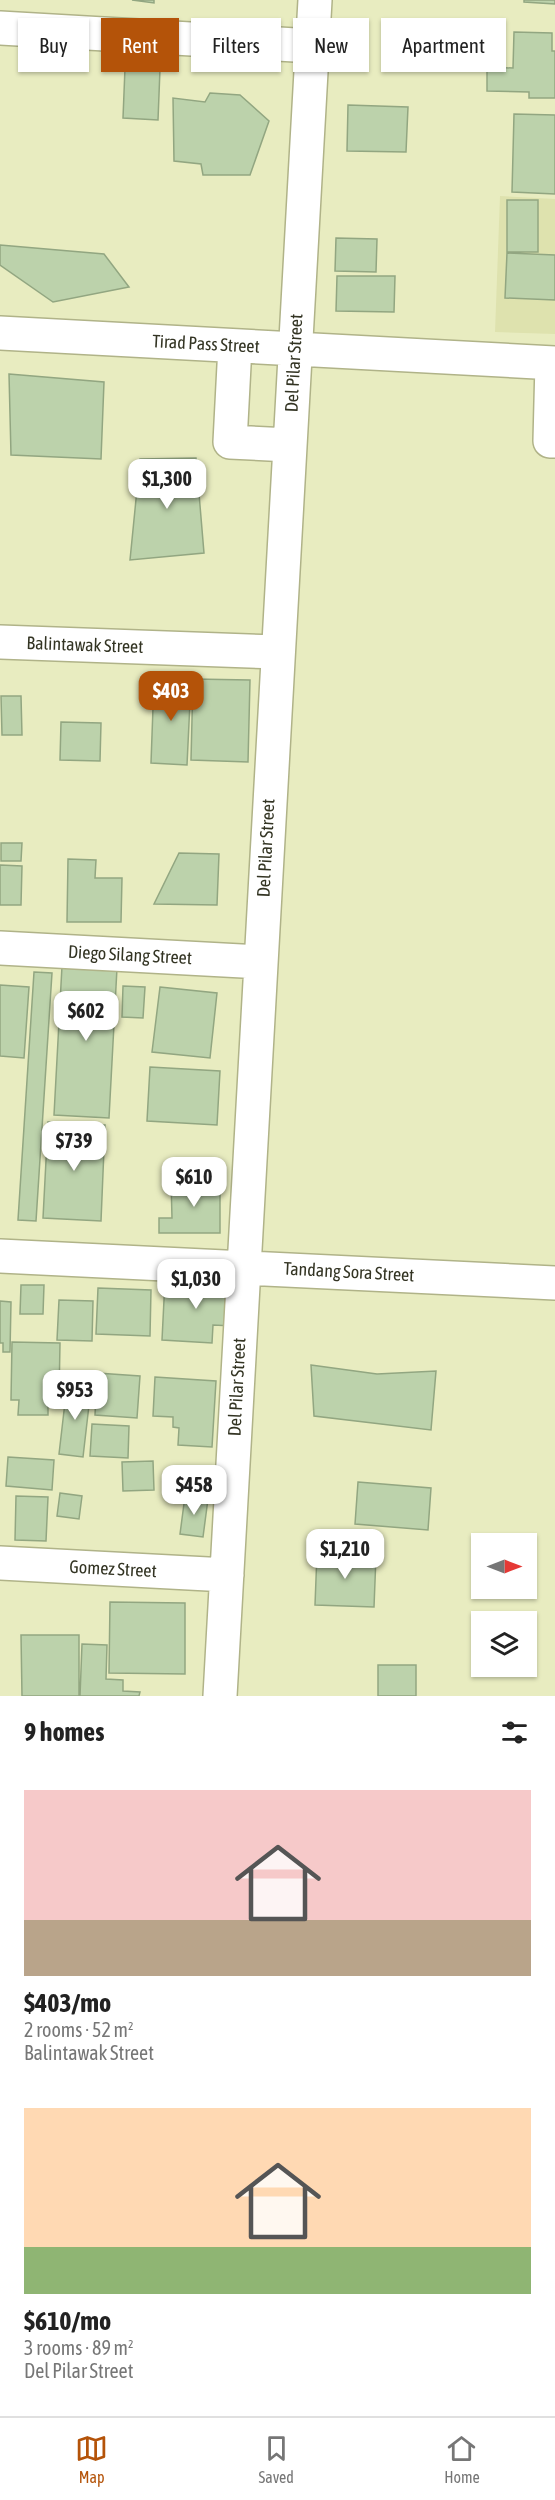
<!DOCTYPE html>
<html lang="en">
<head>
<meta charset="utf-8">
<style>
	body { margin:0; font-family:"Asap Condensed",sans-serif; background:#f6f6f6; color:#222; height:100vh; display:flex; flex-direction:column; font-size:22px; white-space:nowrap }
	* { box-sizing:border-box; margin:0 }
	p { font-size:20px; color:#767676 }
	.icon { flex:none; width:33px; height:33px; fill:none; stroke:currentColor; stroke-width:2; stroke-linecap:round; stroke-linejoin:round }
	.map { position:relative; height:1696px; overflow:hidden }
	.side { display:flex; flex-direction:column; background:#fff; flex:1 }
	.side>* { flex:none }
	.top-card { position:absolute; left:18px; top:18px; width:519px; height:54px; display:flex; gap:12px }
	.needle { width:39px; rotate:90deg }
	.controls { position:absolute; left:471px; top:1533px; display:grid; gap:12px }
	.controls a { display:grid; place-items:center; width:66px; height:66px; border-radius:0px; background:#fff; box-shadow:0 2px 4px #0004; font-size:30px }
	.price { position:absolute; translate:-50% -51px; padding:0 14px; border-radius:12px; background:#fff; color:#222; font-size:20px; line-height:39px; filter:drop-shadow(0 2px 3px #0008) }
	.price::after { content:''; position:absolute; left:50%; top:36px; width:18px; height:14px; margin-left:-9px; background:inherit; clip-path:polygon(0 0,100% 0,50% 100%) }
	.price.selected { background:#b45309; color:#fff }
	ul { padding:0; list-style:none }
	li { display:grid; align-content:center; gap:12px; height:318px; padding:0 24px }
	li span { display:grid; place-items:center; height:186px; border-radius:0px; color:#555 }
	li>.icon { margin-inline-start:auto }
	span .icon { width:108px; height:108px; fill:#fffc; stroke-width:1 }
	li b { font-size:26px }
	h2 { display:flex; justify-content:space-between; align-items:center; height:72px; padding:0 24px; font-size:26px }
	.chip { padding:0 21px; border-radius:0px; background:#fff; box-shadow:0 2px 4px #0004; font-size:21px; line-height:54px }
	.chip.selected { background:#b45309; color:#fff }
	.tabs { display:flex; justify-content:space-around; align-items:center; height:84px; border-top:2px solid #e0e0e0; background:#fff; font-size:16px; color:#767676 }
	.tabs a { display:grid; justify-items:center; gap:3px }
	.tabs .selected { color:#b45309 }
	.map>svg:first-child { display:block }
</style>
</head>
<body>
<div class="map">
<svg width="555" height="1696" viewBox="0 0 555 1696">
	<rect width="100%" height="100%" fill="#e8ecc0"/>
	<path fill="#dee2ae" d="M 500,196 L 555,199 L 555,334 L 495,332 Z"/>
	<path fill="#bcd2ab" stroke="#92a681" stroke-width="1.5" d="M 132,0 L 154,0 L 154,3 Z
		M 524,0 L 555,0 L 555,4 L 524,2 Z
		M 514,32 L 552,33 L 552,51 L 555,51 L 555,98 L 529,98 L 529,92 L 487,91 L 487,67 L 513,68 Z
		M 125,68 L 160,69 L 158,120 L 123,118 Z
		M 210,93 L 240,95 L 269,121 L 250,175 L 203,175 L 201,164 L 174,161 L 173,98 L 205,102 Z
		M 348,105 L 408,107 L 406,152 L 347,151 Z
		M 514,114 L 555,115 L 555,194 L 512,192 Z
		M 507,200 L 538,200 L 538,252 L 507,252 Z
		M 336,238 L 377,239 L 376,272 L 335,271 Z
		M 0,245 L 104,254 L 129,287 L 53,302 L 0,265 Z
		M 507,253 L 555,255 L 555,300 L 505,298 Z
		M 337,276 L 395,276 L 394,312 L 336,311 Z
		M 9,374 L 104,382 L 101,459 L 11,455 Z
		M 196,458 L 204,553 L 130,560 L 140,459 Z
		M 193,679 L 250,680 L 248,762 L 191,760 Z
		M 154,680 L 191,681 L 187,765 L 151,763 Z
		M 1,696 L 21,696 L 22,735 L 2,735 Z
		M 61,722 L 101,723 L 100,761 L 60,760 Z
		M 1,843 L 22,843 L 21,861 L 1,861 Z
		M 179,853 L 219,854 L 217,905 L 154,904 Z
		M 68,859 L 96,860 L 95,878 L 122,878 L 121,922 L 67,922 Z
		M 0,865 L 22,866 L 21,905 L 0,905 Z
		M 62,966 L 117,968 L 109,1118 L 54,1115 Z
		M 34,972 L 52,973 L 36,1221 L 18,1220 Z
		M 0,985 L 29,987 L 24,1058 L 0,1056 Z
		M 123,986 L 145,987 L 143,1018 L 122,1017 Z
		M 160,987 L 217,993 L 210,1058 L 152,1052 Z
		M 150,1067 L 220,1071 L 217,1125 L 147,1121 Z
		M 48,1122 L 105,1125 L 101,1221 L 43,1218 Z
		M 220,1179 L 220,1233 L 159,1233 L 159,1218 L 172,1218 L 171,1180 Z
		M 165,1280 L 235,1283 L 233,1326 L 213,1325 L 212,1343 L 162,1340 Z
		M 21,1285 L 44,1285 L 43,1314 L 20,1314 Z
		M 98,1288 L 151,1290 L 150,1336 L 96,1334 Z
		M 59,1300 L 93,1301 L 92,1341 L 57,1340 Z
		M 0,1301 L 11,1302 L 10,1352 L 3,1352 L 3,1343 L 0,1343 Z
		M 12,1342 L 60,1343 L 59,1397 L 48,1396 L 48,1415 L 18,1415 L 19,1400 L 11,1400 Z
		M 311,1365 L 377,1374 L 436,1371 L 431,1430 L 314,1416 Z
		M 97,1373 L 140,1376 L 137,1418 L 95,1415 Z
		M 155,1377 L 216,1381 L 212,1447 L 178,1445 L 179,1428 L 173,1427 L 173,1417 L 153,1416 Z
		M 67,1385 L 91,1388 L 83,1457 L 59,1454 Z
		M 92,1424 L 129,1426 L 128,1458 L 90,1456 Z
		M 8,1457 L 54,1460 L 52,1490 L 6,1486 Z
		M 153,1461 L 154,1490 L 123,1491 L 122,1462 Z
		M 358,1482 L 431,1488 L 428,1530 L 355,1524 Z
		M 60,1493 L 82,1496 L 79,1519 L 57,1516 Z
		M 16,1496 L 48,1497 L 46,1541 L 15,1540 Z
		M 185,1496 L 208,1499 L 203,1537 L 180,1534 Z
		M 317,1553 L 376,1556 L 374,1607 L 315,1605 Z
		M 110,1602 L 185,1603 L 185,1674 L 109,1673 Z
		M 21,1635 L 79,1635 L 79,1696 L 22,1696 Z
		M 82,1644 L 107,1645 L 106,1679 L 123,1680 L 123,1691 L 140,1692 L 139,1696 L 80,1696 Z
		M 378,1665 L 416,1665 L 416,1696 L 378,1696 Z"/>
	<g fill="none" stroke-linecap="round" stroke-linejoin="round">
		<g stroke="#b0b388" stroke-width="36">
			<path id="minor" d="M 0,28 L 313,46
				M 0,333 L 555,363
				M 235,346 L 230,442 L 289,445
				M 552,363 L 550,441 L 555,441
				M 0,642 L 278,652
				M 0,948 L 260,962
				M 0,1256 L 555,1283
				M 0,1563 L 227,1575
				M 220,1696 L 315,0"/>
		</g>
		<use href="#minor" stroke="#fff" stroke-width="33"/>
	</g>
	<g text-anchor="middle" stroke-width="6" stroke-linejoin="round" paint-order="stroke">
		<g font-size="18" fill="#333423" stroke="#fff">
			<text transform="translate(206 344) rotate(3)" y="6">Tirad Pass Street</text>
			<text transform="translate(294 363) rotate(-87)" y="6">Del Pilar Street</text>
			<text transform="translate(85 645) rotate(2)" y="6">Balintawak Street</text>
			<text transform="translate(266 848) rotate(-87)" y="6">Del Pilar Street</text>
			<text transform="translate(130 955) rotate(3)" y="6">Diego Silang Street</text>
			<text transform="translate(349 1272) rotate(3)" y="6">Tandang Sora Street</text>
			<text transform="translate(237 1387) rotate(-87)" y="6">Del Pilar Street</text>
			<text transform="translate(113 1569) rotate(3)" y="6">Gomez Street</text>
		</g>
	</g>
</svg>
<div class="controls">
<a><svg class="needle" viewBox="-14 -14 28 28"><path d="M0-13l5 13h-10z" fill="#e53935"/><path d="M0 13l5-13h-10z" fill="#767676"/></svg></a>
<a><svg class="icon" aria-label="layers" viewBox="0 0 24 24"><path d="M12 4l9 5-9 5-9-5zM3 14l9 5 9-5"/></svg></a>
</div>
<b class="price" style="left:167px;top:510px">$1,300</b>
<b class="price selected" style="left:171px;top:722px">$403</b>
<b class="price" style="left:86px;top:1042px">$602</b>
<b class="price" style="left:74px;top:1172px">$739</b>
<b class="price" style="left:194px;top:1208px">$610</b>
<b class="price" style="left:196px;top:1310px">$1,030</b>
<b class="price" style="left:75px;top:1421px">$953</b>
<b class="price" style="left:194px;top:1516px">$458</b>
<b class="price" style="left:345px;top:1580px">$1,210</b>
<div class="top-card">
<a class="chip">Buy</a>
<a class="chip selected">Rent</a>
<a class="chip">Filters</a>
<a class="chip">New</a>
<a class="chip">Apartment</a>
</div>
</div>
<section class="side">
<h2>9 homes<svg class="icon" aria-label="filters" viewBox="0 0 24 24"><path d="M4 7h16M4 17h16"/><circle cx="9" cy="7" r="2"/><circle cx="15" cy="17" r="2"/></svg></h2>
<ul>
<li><span style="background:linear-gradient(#f6c9c9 70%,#b9a48a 0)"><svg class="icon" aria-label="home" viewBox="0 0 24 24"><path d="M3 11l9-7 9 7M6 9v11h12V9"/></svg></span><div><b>$403/mo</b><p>2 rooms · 52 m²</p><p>Balintawak Street</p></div></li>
<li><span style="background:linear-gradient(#ffd9b3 75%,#8fb573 0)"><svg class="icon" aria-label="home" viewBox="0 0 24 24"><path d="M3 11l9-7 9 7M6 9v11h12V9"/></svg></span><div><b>$610/mo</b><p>3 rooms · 89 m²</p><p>Del Pilar Street</p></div></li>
</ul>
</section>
<nav class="tabs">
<a class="selected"><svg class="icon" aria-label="map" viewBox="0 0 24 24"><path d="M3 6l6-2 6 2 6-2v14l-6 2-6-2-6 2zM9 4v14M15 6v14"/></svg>Map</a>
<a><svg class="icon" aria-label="saved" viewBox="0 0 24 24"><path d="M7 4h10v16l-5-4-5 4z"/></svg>Saved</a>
<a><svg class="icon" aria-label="home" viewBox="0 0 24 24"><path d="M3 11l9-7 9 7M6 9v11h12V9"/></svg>Home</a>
</nav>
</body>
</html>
